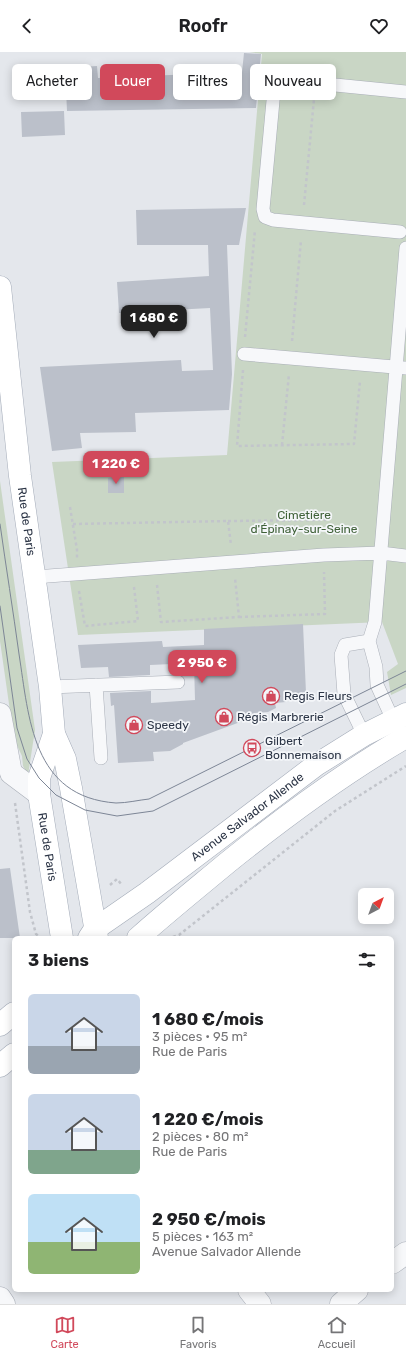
<!DOCTYPE html>
<html lang="fr">
<head>
<meta charset="utf-8">
<style>
	body { margin:0; font-family:Rubik,sans-serif; background:#f6f6f6; color:#202124; height:100vh; display:flex; flex-direction:column; font-size:15px; white-space:nowrap }
	* { box-sizing:border-box; margin:0 }
	p { font-size:13px; color:#757577 }
	.icon { flex:none; width:22px; height:22px; fill:none; stroke:currentColor; stroke-width:2; stroke-linecap:round; stroke-linejoin:round }
	.map { position:relative; flex:1; overflow:hidden }
	.drawer { position:absolute; left:12px; top:884px; width:382px; height:356px; display:flex; flex-direction:column; background:#fff; border-radius:6px; box-shadow:0 2px 10px #0003 }
	.drawer>* { flex:none }
	.banner { position:absolute; left:12px; top:12px; width:382px; height:36px; display:flex; gap:8px }
	.needle { width:26px; rotate:41deg }
	.tools { position:absolute; left:358px; top:836px; display:grid; gap:8px }
	.tools a { display:grid; place-items:center; width:36px; height:36px; border-radius:6px; background:#fff; box-shadow:0 2px 10px #0003; font-size:20px }
	.price { position:absolute; translate:-50% -34px; padding:0 9px; border-radius:8px; background:#d1495b; color:#fff; font-size:13px; line-height:26px; filter:drop-shadow(0 1px 2px #0008) }
	.price::after { content:''; position:absolute; left:50%; top:24px; width:12px; height:9px; margin-left:-6px; background:inherit; clip-path:polygon(0 0,100% 0,50% 100%) }
	.price.current { background:#222; color:#fff }
	ul { padding:0; list-style:none }
	li { display:flex; align-items:center; gap:12px; height:100px; padding:0 16px }
	li span { display:grid; place-items:center; flex:none; width:112px; height:80px; border-radius:6px; color:#555 }
	li>.icon { margin-inline-start:auto }
	span .icon { width:48px; height:48px; fill:#fffc; stroke-width:1 }
	li b { font-size:17px }
	h2 { display:flex; justify-content:space-between; align-items:center; height:48px; padding:0 16px; font-size:17px }
	.tag { padding:0 14px; border-radius:6px; background:#fff; box-shadow:0 2px 10px #0003; font-size:14px; line-height:36px }
	.tag.current { background:#d1495b; color:#fff }
	header { display:flex; justify-content:space-between; align-items:center; height:52px; padding:0 16px; background:#fff; font-size:18px; font-weight:600 }
	.menu { display:flex; justify-content:space-around; align-items:center; height:56px; border-top:1px solid #e0e0e0; background:#fff; font-size:11px; color:#757577 }
	.menu a { display:grid; justify-items:center; gap:2px }
	.menu .current { color:#d1495b }
	.map>svg:first-child { display:block }
</style>
</head>
<body>
<header><svg class="icon" aria-label="back" viewBox="0 0 24 24"><path d="M15 5l-7 7 7 7"/></svg>Roofr<svg class="icon" aria-label="heart" viewBox="0 0 24 24"><path d="M12 20l-8-8c-3-5 5-10 8-4 3-6 11-1 8 4z"/></svg></header>
<div class="map">
<svg width="406" height="1252" viewBox="0 0 406 1252">
	<rect width="100%" height="100%" fill="#e4e7ec"/>
	<path fill="#c9d6c5" d="M 249,0 L 406,0 L 406,636 L 391,643 L 387,620 L 398,612 L 382,570 L 78,583 L 52,410 L 227,403 L 262,2 Z
		M 0,429 L 35,678 L 28,723 L 23,714 L 22,704 L 14,687 L 0,589 Z"/>
	<path fill="#bbc0ca" d="M 244,1 L 261,2 L 256,56 L 67,59 L 65,16 L 97,14 L 98,26 L 242,20 Z
		M 64,59 L 65,83 L 22,85 L 21,60 Z
		M 246,156 L 239,193 L 227,193 L 232,322 L 229,358 L 135,361 L 136,380 L 80,381 L 82,396 L 52,399 L 40,315 L 181,308 L 182,319 L 213,318 L 210,256 L 119,261 L 117,230 L 209,224 L 208,193 L 137,193 L 136,158 Z
		M 124,425 L 124,441 L 108,441 L 108,426 Z
		M 303,572 L 306,641 L 296,646 L 285,646 L 286,650 L 275,651 L 276,656 L 268,660 L 254,661 L 254,665 L 183,691 L 183,692 L 170,699 L 153,700 L 154,709 L 118,711 L 114,653 L 111,654 L 110,641 L 151,639 L 151,651 L 195,648 L 194,611 L 150,613 L 150,623 L 109,625 L 108,615 L 81,616 L 78,593 L 162,589 L 163,595 L 204,593 L 204,577 Z
		M 10,816 L 20,886 L 0,886 L 0,817 Z"/>
	<g fill="none" stroke-linecap="round" stroke-linejoin="round">
		<g stroke="#a9aeb7" stroke-width="14">
			<path id="service" d="M 400,180 L 273,168 L 265,165 L 263,157 L 274,38 L 279,30 L 285,28 L 406,40
				M 244,302 L 406,316
				M 35,525 L 324,503 L 381,501 L 406,504
				M 369,589 L 375,570 L 406,196
				M 96,633 L 101,706
				M 50,635 L 178,630
				M 364,683 L 344,642 L 341,603 L 345,593 L 369,589 L 376,615 L 377,633 L 393,668"/>
		</g>
		<g stroke="#a9aeb7" stroke-width="23">
			<path id="minor" d="M 0,662 L 11,721 L 39,742
				M 392,1211 L 406,1201
				M 249,1238 L 260,1252
				M 0,1246 L 4,1252
				M 341,1252 L 357,1238"/>
		</g>
		<g stroke="#a3abb8" stroke-width="23">
			<g id="primary">
				<path id="s1" d="M 0,235 L 20,424 L 50,635 L 54,682 L 65,707 L 71,736 L 97,886"/>
				<path id="s2" d="M 54,682 L 39,726 L 39,742 L 62,886"/>
				<path id="s3" d="M 89,886 L 95,877 L 147,841 L 316,713 L 364,683 L 406,662"/>
				<path d="M 138,886 C 167,860 197,836 227,811 C 284,765 342,722 406,685"/>
				<path d="M 0,973 L 14,961"/>
				<path d="M 0,1014 L 14,1002"/>
			</g>
		</g>
		<path stroke="#c2c5cb" stroke-width="2.5" stroke-dasharray="3 3" stroke-linecap="butt" d="M 304,153 L 314,47
			M 245,285 L 255,178
			M 292,289 L 301,188
			M 243,318 L 237,394 L 354,392 L 360,329
			M 282,393 L 289,322
			M 70,455 L 77,498 L 77,506
			M 228,469 L 326,468
			M 73,472 L 228,469 L 231,493
			M 157,533 L 161,570 L 239,565 L 235,526
			M 79,539 L 85,574 L 138,569 L 134,535
			M 239,565 L 325,562 L 324,520
			M 15,751 L 30,860 L 36,882 L 39,884
			M 110,833 L 117,827 L 122,833
			M 173,885 L 179,883 L 335,759 L 406,714"/>
		<use href="#service" stroke="#f7f8fa" stroke-width="13"/>
		<use href="#minor" stroke="#f7f8fa" stroke-width="22"/>
		<use href="#primary" stroke="#fff" stroke-width="22"/>
		<path stroke="#7d8696" stroke-width="1" d="M 0,472 C 6,515 13,558 19,602 C 29,666 32,745 116,751 C 127,751 139,748 149,747 L 406,619
			M 0,554 L 17,676 L 27,707 L 39,726 L 56,743 L 85,758 L 117,764 L 153,759 L 406,632"/>
	</g>
	<defs>
		<g id="shop-ring" transform="scale(0.9)"><circle r="9.5" fill="#f4f6f9" stroke="#d1495b" stroke-width="1.5"/><path d="M-5-2.5h2.3a2.7 3.5 0 0 1 5.4 0H5L5.5 6h-11ZM-1.5-2.5h3a1.5 2.3 0 0 0-3 0Z" fill="#d1495b"/></g>
		<g id="bus-ring" transform="scale(0.9)"><circle r="9.5" fill="#f4f6f9" stroke="#d1495b" stroke-width="1.5"/><path d="M-5-6H5V4H4V6H2V4H-2V6H-4V4H-5ZM-3.5-4V0h7V-4ZM-3.5 1.2v1.5H-2V1.2ZM2 1.2v1.5H3.5V1.2Z" fill="#d1495b"/></g>
	</defs>
	<g fill-rule="evenodd">
		<use href="#shop-ring" x="271" y="644"/>
		<use href="#shop-ring" x="224" y="665"/>
		<use href="#shop-ring" x="134" y="673"/>
		<use href="#bus-ring" x="252" y="696"/>
	</g>
	<g text-anchor="middle" stroke-width="3.5" stroke-linejoin="round" paint-order="stroke">
		<g font-size="12" fill="#3f6138" stroke="#f4f6f9">
			<text x="304" y="467">Cimetière<tspan x="304" dy="14">d'Épinay-sur-Seine</tspan></text>
		</g>
		<g font-size="12" fill="#2b3445" stroke="#f4f6f9">
			<text dy="4" stroke="none"><textPath href="#s1" startOffset="236">Rue de Paris</textPath></text>
			<text dy="4" stroke="none"><textPath href="#s3" startOffset="200">Avenue Salvador Allende</textPath></text>
			<text dy="4" stroke="none"><textPath href="#s2" startOffset="116">Rue de Paris</textPath></text>
		</g>
		<g font-size="12" fill="#2b3445" stroke="#f4f6f9" text-anchor="start">
			<text x="284" y="648">Regis Fleurs</text>
			<text x="237" y="669">Régis Marbrerie</text>
			<text x="147" y="677">Speedy</text>
			<text x="265" y="693">Gilbert<tspan x="265" dy="14">Bonnemaison</tspan></text>
		</g>
	</g>
</svg>
<div class="tools">
<a><svg class="needle" viewBox="-14 -14 28 28"><path d="M0-13l5 13h-10z" fill="#e53935"/><path d="M0 13l5-13h-10z" fill="#757577"/></svg></a>
</div>
<b class="price current" style="left:154px;top:287px">1 680 €</b>
<b class="price" style="left:116px;top:433px">1 220 €</b>
<b class="price" style="left:202px;top:632px">2 950 €</b>
<div class="banner">
<a class="tag">Acheter</a>
<a class="tag current">Louer</a>
<a class="tag">Filtres</a>
<a class="tag">Nouveau</a>
</div>
<section class="drawer">
<h2>3 biens<svg class="icon" aria-label="filters" viewBox="0 0 24 24"><path d="M4 7h16M4 17h16"/><circle cx="9" cy="7" r="2"/><circle cx="15" cy="17" r="2"/></svg></h2>
<ul>
<li><span style="background:linear-gradient(#c9d6e8 65%,#9aa5b1 0)"><svg class="icon" aria-label="home" viewBox="0 0 24 24"><path d="M3 11l9-7 9 7M6 9v11h12V9"/></svg></span><div><b>1 680 €/mois</b><p>3 pièces · 95 m²</p><p>Rue de Paris</p></div></li>
<li><span style="background:linear-gradient(#c9d6e8 70%,#7fa58c 0)"><svg class="icon" aria-label="home" viewBox="0 0 24 24"><path d="M3 11l9-7 9 7M6 9v11h12V9"/></svg></span><div><b>1 220 €/mois</b><p>2 pièces · 80 m²</p><p>Rue de Paris</p></div></li>
<li><span style="background:linear-gradient(#bfe0f5 60%,#8fb573 0)"><svg class="icon" aria-label="home" viewBox="0 0 24 24"><path d="M3 11l9-7 9 7M6 9v11h12V9"/></svg></span><div><b>2 950 €/mois</b><p>5 pièces · 163 m²</p><p>Avenue Salvador Allende</p></div></li>
</ul>
</section>
</div>
<nav class="menu">
<a class="current"><svg class="icon" aria-label="map" viewBox="0 0 24 24"><path d="M3 6l6-2 6 2 6-2v14l-6 2-6-2-6 2zM9 4v14M15 6v14"/></svg>Carte</a>
<a><svg class="icon" aria-label="saved" viewBox="0 0 24 24"><path d="M7 4h10v16l-5-4-5 4z"/></svg>Favoris</a>
<a><svg class="icon" aria-label="home" viewBox="0 0 24 24"><path d="M3 11l9-7 9 7M6 9v11h12V9"/></svg>Accueil</a>
</nav>
</body>
</html>
